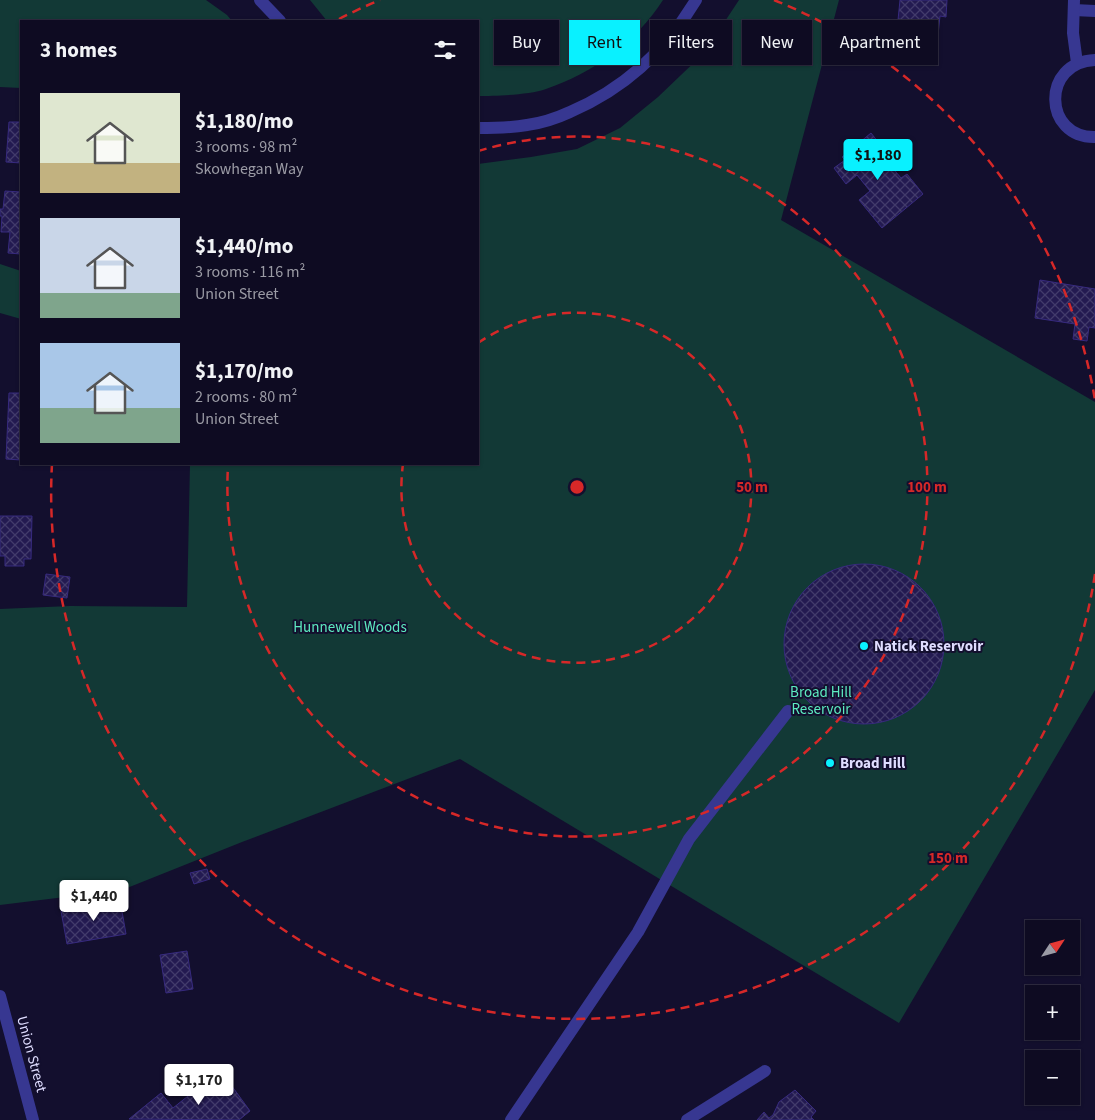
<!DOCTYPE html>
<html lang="en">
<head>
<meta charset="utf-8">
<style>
	body { margin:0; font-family:"Source Sans 3",sans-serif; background:#17142a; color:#f1f3f6; height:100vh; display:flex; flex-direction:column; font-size:19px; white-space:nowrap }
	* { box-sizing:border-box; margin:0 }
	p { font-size:16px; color:#9b9ba5 }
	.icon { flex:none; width:28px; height:28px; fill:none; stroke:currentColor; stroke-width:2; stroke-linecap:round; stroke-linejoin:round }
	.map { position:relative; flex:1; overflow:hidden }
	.panel { position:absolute; left:20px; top:20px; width:459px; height:445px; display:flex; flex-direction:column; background:#0e0b22; border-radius:0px; box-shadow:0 1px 4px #0004,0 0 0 1px #2e2b40 }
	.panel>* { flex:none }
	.banner { position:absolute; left:494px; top:20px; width:475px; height:45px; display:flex; gap:10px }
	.needle { width:32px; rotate:54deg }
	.tools { position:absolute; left:1025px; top:920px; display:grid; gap:10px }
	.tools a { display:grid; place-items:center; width:55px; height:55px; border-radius:0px; background:#0e0b22; box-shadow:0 1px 4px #0004,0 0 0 1px #2e2b40; font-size:25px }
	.price { position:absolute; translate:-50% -42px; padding:0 11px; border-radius:5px; background:#fff; color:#222; font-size:16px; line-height:32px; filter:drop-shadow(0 1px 2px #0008) }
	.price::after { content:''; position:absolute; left:50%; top:30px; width:15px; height:11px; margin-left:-8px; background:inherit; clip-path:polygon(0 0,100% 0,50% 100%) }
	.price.current { background:#09f1ff; color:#111 }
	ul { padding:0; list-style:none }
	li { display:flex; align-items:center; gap:15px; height:125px; padding:0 20px }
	li span { display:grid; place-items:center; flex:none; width:140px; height:100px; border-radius:0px; color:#555 }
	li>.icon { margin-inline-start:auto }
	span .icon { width:60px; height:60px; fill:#fffc; stroke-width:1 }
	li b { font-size:21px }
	h2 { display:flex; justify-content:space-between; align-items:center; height:60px; padding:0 20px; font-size:21px }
	.pill { padding:0 18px; border-radius:0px; background:#0e0b22; box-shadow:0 1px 4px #0004,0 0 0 1px #2e2b40; font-size:18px; line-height:45px }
	.pill.current { background:#09f1ff; color:#111 }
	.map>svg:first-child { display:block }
</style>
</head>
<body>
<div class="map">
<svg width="1095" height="1120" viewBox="0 0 1095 1120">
	<defs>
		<pattern id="building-cross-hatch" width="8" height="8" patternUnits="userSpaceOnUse" patternTransform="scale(1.25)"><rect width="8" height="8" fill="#231a51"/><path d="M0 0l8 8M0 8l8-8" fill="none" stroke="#423b6b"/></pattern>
	</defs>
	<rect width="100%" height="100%" fill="#130f2e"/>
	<path fill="#123936" d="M 0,0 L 206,0 L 227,15 L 232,21 L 21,21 L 21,88 L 0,87 Z
		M 310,0 L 663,0 C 636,42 593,73 546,89 C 529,95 496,96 478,96 L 478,21 L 327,21 Z
		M 739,0 L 839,0 L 781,220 L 1095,402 L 1095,690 L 899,1023 L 460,759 L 242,842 L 122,890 L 0,905 L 0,609 L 70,606 L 187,607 L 190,464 L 478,464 L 478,164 L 531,157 L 577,149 L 620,128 L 658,97 L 704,53 Z
		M 0,264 L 21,271 L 21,319 L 0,313 Z"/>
	<path fill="url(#building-cross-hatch)" stroke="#372a7f" d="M 900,0 L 947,0 L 946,17 L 940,16 L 936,54 L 895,50 Z
		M 21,118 L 21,163 L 6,162 L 9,122 L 21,122 Z
		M 871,133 L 886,152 L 882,155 L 901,178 L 907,174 L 923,194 L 882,228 L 859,200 L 870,191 L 857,175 L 846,184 L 834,168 L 845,160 L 842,157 Z
		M 5,191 L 21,192 L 21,254 L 8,253 L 10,232 L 1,232 L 2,216 L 0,216 L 0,209 L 3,209 Z
		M 1040,280 L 1095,289 L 1095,328 L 1089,327 L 1087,341 L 1073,339 L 1075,324 L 1035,318 Z
		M 9,393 L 21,393 L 21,460 L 6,459 Z
		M 0,516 L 32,516 L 31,559 L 24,559 L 24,566 L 5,566 L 5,556 L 0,556 Z
		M784 644a80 80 0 1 1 160 0a80 80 0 1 1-160 0Z
		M 46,574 L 70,577 L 67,598 L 43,595 Z
		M 207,869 L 210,879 L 194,884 L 190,873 Z
		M 120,900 L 126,934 L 67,944 L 61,911 Z
		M 187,951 L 193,989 L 166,993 L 160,955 Z
		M 226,1078 L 250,1111 L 239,1120 L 129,1119 L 161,1093 L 173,1108 L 198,1088 L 203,1094 Z
		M 795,1090 L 816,1111 L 811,1117 L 814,1120 L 757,1120 L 764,1112 L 769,1118 L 773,1115 L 779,1102 Z"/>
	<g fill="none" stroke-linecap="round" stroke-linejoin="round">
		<path stroke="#373791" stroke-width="12" d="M 1074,10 L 1095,11
			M 511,1120 L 638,932 L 689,839 L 788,711
			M 687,1120 L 765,1071"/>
		<path stroke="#373791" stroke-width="12" d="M 260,0 L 280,21
			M 1074,0 L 1073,33 L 1077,63
			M 1095,60 C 1041,62 1043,138 1095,137
			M 478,128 C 494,128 510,128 527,125 C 542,123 557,118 570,112 C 624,89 666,50 696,0"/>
		<path stroke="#373791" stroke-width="12" d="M 0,996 L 33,1120"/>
	</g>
	<g fill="none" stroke="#d62828" stroke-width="2.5" stroke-dasharray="9 6">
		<path d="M478 343A175 175 0 1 1 403 464"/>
		<path d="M478 151A350 350 0 1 1 228 466"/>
		<path d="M1095 574A525 525 0 0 1 52 464M339 19A525 525 0 0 1 380 0M774 0A525 525 0 0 1 1095 400"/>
	</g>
	<g fill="#09f1ff" stroke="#130f2e" stroke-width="2">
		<circle cx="864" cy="646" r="5"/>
		<circle cx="830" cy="763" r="5"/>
	</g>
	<g text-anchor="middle" stroke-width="4" stroke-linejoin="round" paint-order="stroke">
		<g font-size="15" fill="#5debc1" stroke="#130f2e">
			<text x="350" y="632">Hunnewell Woods</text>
			<text x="821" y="697">Broad Hill<tspan x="821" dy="17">Reservoir</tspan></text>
		</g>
		<g font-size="15" font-weight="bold" fill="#dfddff" stroke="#130f2e" text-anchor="start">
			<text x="874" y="651">Natick Reservoir</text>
			<text x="840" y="768">Broad Hill</text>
		</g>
		<g font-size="15" fill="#dfddff" stroke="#130f2e">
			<text transform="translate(32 1054) rotate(75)" y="5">Union Street</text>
		</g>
	</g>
	<circle cx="577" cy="487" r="8" fill="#d62828" stroke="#130f2e" stroke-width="2.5"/>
	<g font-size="15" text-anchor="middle" font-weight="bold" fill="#d62828" stroke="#130f2e" stroke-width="4" stroke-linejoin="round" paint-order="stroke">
		<text x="752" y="492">50 m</text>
		<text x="927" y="492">100 m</text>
		<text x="948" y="863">150 m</text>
	</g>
</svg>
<div class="tools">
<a><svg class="needle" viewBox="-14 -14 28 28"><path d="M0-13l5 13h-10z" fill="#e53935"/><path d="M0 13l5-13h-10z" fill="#9b9ba5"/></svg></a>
<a>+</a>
<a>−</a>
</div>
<b class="price current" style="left:878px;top:181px">$1,180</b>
<b class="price" style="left:94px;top:922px">$1,440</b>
<b class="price" style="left:199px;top:1106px">$1,170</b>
<div class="banner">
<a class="pill">Buy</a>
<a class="pill current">Rent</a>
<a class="pill">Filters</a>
<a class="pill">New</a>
<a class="pill">Apartment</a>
</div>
<section class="panel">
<h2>3 homes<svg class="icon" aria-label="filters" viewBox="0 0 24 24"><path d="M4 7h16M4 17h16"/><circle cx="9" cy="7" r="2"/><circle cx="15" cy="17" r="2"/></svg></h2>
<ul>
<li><span style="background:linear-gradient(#dfe7d0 70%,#c2b280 0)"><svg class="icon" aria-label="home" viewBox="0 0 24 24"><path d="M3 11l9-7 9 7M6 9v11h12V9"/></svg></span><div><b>$1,180/mo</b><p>3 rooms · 98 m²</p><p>Skowhegan Way</p></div></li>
<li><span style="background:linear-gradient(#c9d6e8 75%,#7fa58c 0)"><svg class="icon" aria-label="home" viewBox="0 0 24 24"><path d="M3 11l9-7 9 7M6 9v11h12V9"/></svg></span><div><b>$1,440/mo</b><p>3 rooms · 116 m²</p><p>Union Street</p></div></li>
<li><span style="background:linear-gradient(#a9c7e8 65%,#7fa58c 0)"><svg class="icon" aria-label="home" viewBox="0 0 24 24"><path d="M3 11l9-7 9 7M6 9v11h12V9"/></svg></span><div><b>$1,170/mo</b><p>2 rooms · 80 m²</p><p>Union Street</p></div></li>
</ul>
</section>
</div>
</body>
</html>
